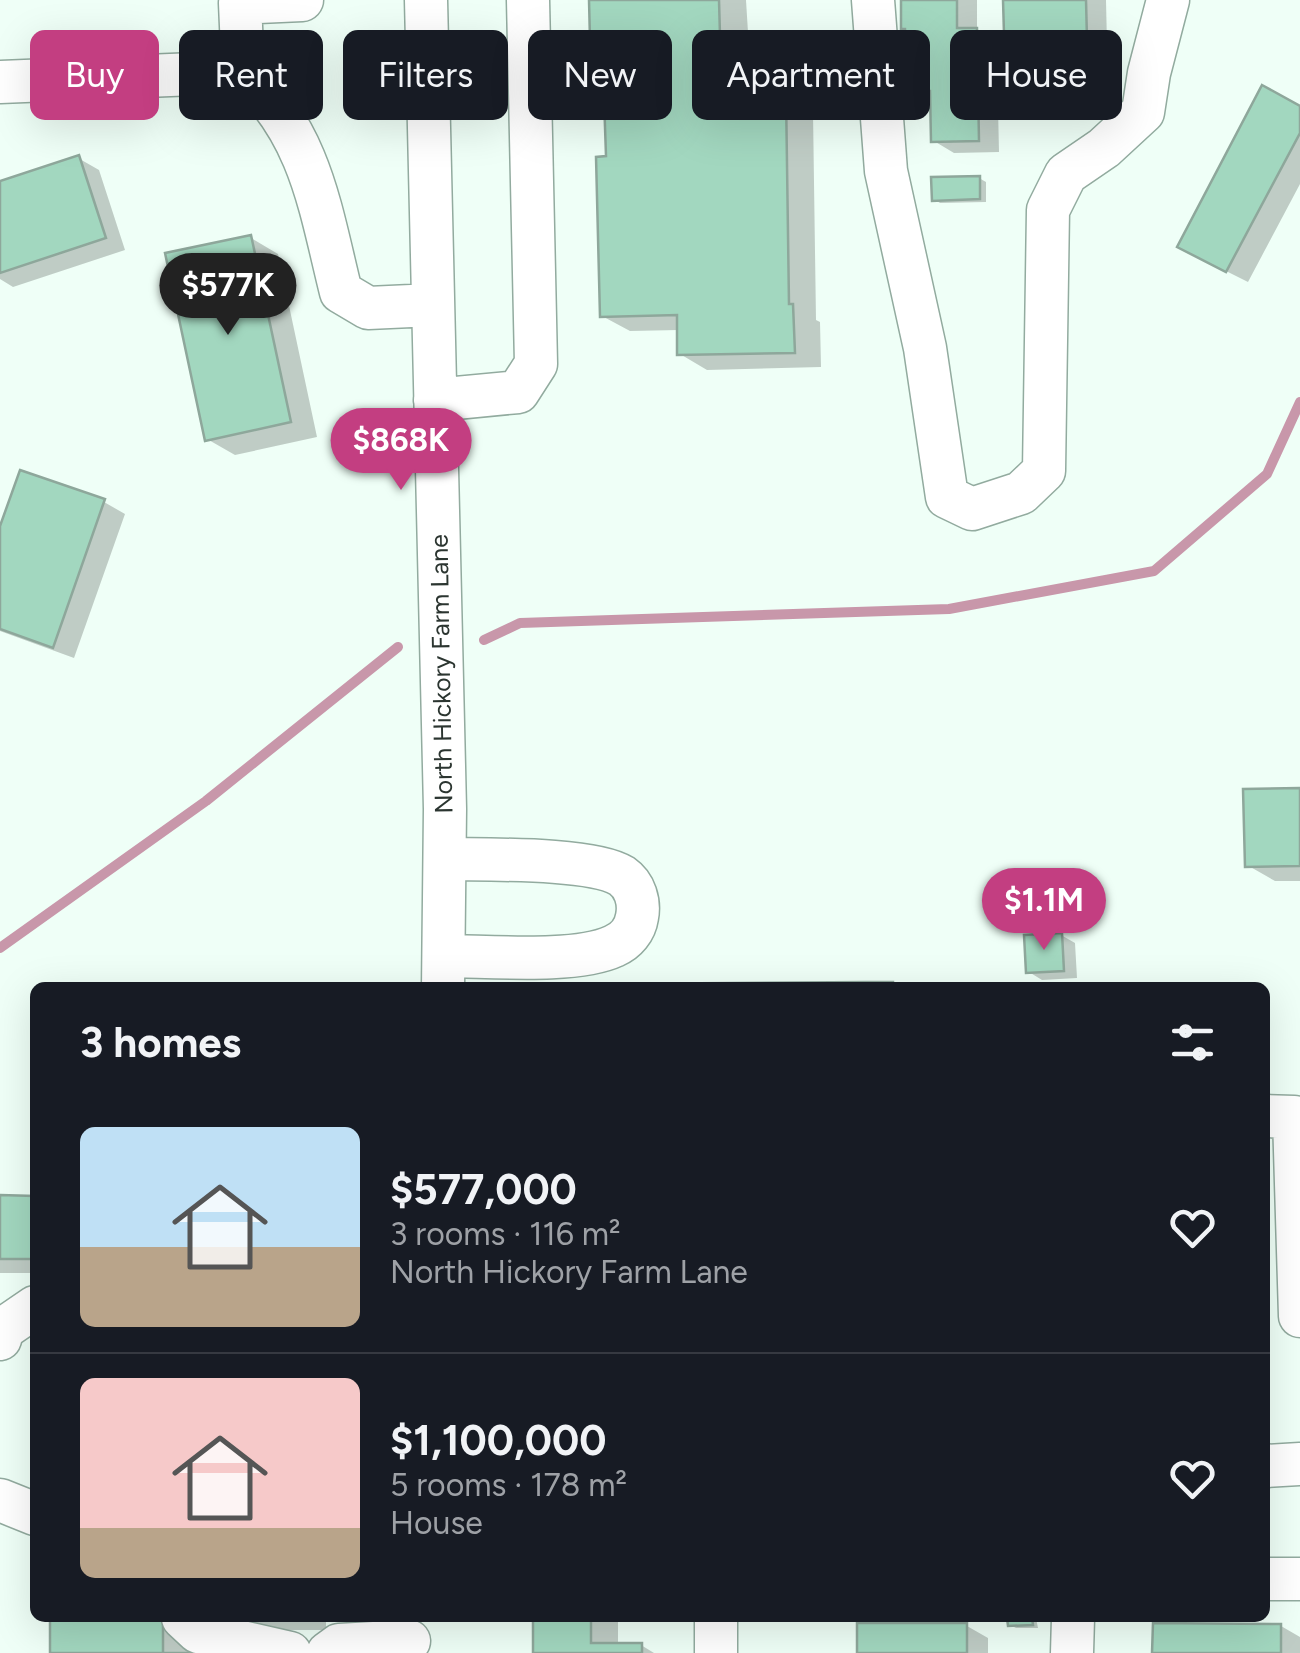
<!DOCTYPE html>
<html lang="en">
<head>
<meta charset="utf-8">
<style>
	body { margin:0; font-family:Figtree,sans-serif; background:#242831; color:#f1f3f6; height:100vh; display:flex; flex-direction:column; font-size:38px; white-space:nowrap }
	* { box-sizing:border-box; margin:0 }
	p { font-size:32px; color:#9ea1a6 }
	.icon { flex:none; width:55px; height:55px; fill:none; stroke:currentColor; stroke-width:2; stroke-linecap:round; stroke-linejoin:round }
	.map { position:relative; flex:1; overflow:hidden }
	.panel { position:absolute; left:30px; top:982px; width:1240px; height:640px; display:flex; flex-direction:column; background:#171b24; border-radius:15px; box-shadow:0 10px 40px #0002 }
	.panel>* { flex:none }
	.hud { position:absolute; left:30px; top:30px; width:1240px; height:90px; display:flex; gap:20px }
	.price { position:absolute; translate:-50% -85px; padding:0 22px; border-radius:35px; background:#c33e81; color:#fff; font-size:32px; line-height:65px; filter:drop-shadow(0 2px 5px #0008) }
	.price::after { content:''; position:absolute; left:50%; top:60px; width:30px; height:22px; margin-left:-15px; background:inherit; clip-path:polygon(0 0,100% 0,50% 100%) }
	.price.current { background:#222; color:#fff }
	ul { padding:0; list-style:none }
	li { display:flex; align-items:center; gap:30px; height:250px; padding:0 50px }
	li+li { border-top:2px solid #363941 }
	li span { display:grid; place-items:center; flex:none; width:280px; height:200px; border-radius:15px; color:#555 }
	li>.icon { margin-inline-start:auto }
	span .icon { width:120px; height:120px; fill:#fffc; stroke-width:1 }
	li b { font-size:42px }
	h2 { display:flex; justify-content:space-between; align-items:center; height:120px; padding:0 50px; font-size:42px }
	.chip { padding:0 35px; border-radius:15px; background:#171b24; box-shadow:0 10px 40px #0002; font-size:35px; line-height:90px }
	.chip.current { background:#c33e81; color:#fff }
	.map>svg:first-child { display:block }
</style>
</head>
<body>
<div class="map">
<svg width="1300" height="1653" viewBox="0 0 1300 1653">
	<rect width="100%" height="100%" fill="#effff7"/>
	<path fill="#0003" d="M 592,0 L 746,0 L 752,97 L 785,96 L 813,112 L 816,320 L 820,322 L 821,367 L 707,370 L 680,354 L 679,330 L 630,331 L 602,316 L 608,158 L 603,44 L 593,38 Z
		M 904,0 L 977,0 L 977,31 L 993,41 L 1006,37 L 1006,0 L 1106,0 L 1108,89 L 1028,91 L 1007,79 L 1006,67 L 997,62 L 999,152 L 954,153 L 934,141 L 930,102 L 909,90 Z
		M 1300,108 L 1300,184 L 1248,282 L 1200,258 Z
		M 78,158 L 99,170 L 125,250 L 13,287 L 0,279 L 0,183 Z
		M 979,178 L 986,182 L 986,202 L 940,203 L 934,199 Z
		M 251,238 L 278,254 L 317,437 L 235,455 L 207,439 Z
		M 104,502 L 125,514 L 74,658 L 0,631 L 0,533 Z
		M 1300,791 L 1300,881 L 1275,881 L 1247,865 Z
		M 1061,935 L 1075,943 L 1077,978 L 1042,980 L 1029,972 Z
		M 0,1198 L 35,1198 L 35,1273 L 0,1273 Z
		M 53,1618 L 190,1618 L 190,1653 L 53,1653 Z
		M 208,1618 L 326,1618 L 326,1630 L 230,1630 Z
		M 536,1618 L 618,1618 L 618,1645 L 641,1645 L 654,1653 L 536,1653 Z
		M 1010,1618 L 1036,1618 L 1038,1628 L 1016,1628 L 1010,1625 Z
		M 967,1626 L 988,1638 L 988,1653 L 860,1653 Z
		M 1281,1626 L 1300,1637 L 1300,1653 L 1155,1653 Z"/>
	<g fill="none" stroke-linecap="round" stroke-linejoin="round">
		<path stroke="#c897aa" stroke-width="10" d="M 484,640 L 520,623 L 949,609 L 1154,571 L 1267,474 L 1300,402
			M 0,948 L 206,801 L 398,647"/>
	</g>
	<path fill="#a2d7bf" stroke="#8ea79b" stroke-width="2.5" d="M 589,0 L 719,0 L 720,35 L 724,34 L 726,95 L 786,94 L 789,304 L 793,304 L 795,353 L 677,355 L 677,315 L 600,317 L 596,157 L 606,156 L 604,98 L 599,98 L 598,49 L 601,49 L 600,40 L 590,40 Z
		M 901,0 L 957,0 L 957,28 L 977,28 L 979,141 L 931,142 L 930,91 L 907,91 L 905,29 L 901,29 Z
		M 1003,0 L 1086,0 L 1088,79 L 1005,81 L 1004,61 L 992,62 L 991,34 L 1004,34 Z
		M 1262,85 L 1300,106 L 1300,133 L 1226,272 L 1177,247 Z
		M 79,155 L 106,238 L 0,273 L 0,181 Z
		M 980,176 L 980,199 L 932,201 L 931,177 Z
		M 251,235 L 291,422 L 205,441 L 165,253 Z
		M 20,470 L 105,499 L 53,648 L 0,629 L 0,526 Z
		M 1300,788 L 1300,866 L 1245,867 L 1243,789 Z
		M 1062,933 L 1064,971 L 1026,973 L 1024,935 Z
		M 866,982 L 893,982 L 893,988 L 605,988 L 605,984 Z
		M 0,1195 L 35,1196 L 35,1259 L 0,1259 Z
		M 50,1618 L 163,1618 L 163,1653 L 233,1653 L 50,1653 Z
		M 533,1618 L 591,1618 L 591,1643 L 642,1643 L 642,1653 L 533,1653 Z
		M 1007,1618 L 1032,1618 L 1033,1625 L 1008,1626 Z
		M 857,1623 L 967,1623 L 967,1653 L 857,1653 Z
		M 1153,1623 L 1281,1624 L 1281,1653 L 1152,1653 Z"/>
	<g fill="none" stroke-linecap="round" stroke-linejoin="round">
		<g stroke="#92ab9f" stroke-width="45">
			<path id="minor" d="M 302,0 L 240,3 L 243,72 C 311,133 320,208 341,292 L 368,308 L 433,305
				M 426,0 L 445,809 L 443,988
				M 873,0 L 886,171 L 925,348 L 947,497 L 972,509 L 1021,493 L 1044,471 L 1048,210 L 1066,174 L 1104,148 L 1143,112 L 1149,73 L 1168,0
				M 0,82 L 243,72
				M 435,400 L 518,392 L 536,364 L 528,0
				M 444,956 C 488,956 576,964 614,946 C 626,941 635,930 637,917 C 640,902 635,885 622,876 C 592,857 483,860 445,859
				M 1265,1116 L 1294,1117 L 1300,1316
				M 0,1339 L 3,1329 L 35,1307
				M 1265,1466 L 1300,1464
				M 0,1500 L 35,1514
				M 1265,1579 L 1300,1579
				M 183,1618 L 198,1632 L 290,1653
				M 716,1618 L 716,1653
				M 328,1653 L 339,1645 L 409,1641
				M 1072,1653 L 1073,1618"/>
		</g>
		<use href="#minor" stroke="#fff" stroke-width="42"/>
	</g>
	<g text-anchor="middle" stroke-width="10" stroke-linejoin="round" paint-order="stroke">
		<g font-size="25" fill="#2b3530" stroke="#fff">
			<text transform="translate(441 674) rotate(-91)" y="9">North Hickory Farm Lane</text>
		</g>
	</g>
</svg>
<b class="price current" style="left:228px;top:338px">$577K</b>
<b class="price" style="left:401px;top:493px">$868K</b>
<b class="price" style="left:1044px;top:953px">$1.1M</b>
<div class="hud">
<a class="chip current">Buy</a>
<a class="chip">Rent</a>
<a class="chip">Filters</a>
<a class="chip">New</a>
<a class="chip">Apartment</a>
<a class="chip">House</a>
</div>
<section class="panel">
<h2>3 homes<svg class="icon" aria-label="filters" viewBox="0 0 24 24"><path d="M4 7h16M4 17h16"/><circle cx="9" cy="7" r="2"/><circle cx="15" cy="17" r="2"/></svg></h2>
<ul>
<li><span style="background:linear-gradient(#bfe0f5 60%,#b9a48a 0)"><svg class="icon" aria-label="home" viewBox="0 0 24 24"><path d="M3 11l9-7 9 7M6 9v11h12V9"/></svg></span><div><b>$577,000</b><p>3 rooms · 116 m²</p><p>North Hickory Farm Lane</p></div><svg class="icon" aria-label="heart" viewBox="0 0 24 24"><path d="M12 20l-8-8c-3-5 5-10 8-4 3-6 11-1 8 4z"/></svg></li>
<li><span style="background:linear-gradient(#f6c9c9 75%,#b9a48a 0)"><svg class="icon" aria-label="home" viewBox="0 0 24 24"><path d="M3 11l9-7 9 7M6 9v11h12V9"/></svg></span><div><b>$1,100,000</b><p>5 rooms · 178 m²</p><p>House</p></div><svg class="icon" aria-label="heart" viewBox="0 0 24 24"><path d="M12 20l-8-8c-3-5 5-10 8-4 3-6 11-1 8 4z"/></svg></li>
</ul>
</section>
</div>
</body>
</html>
